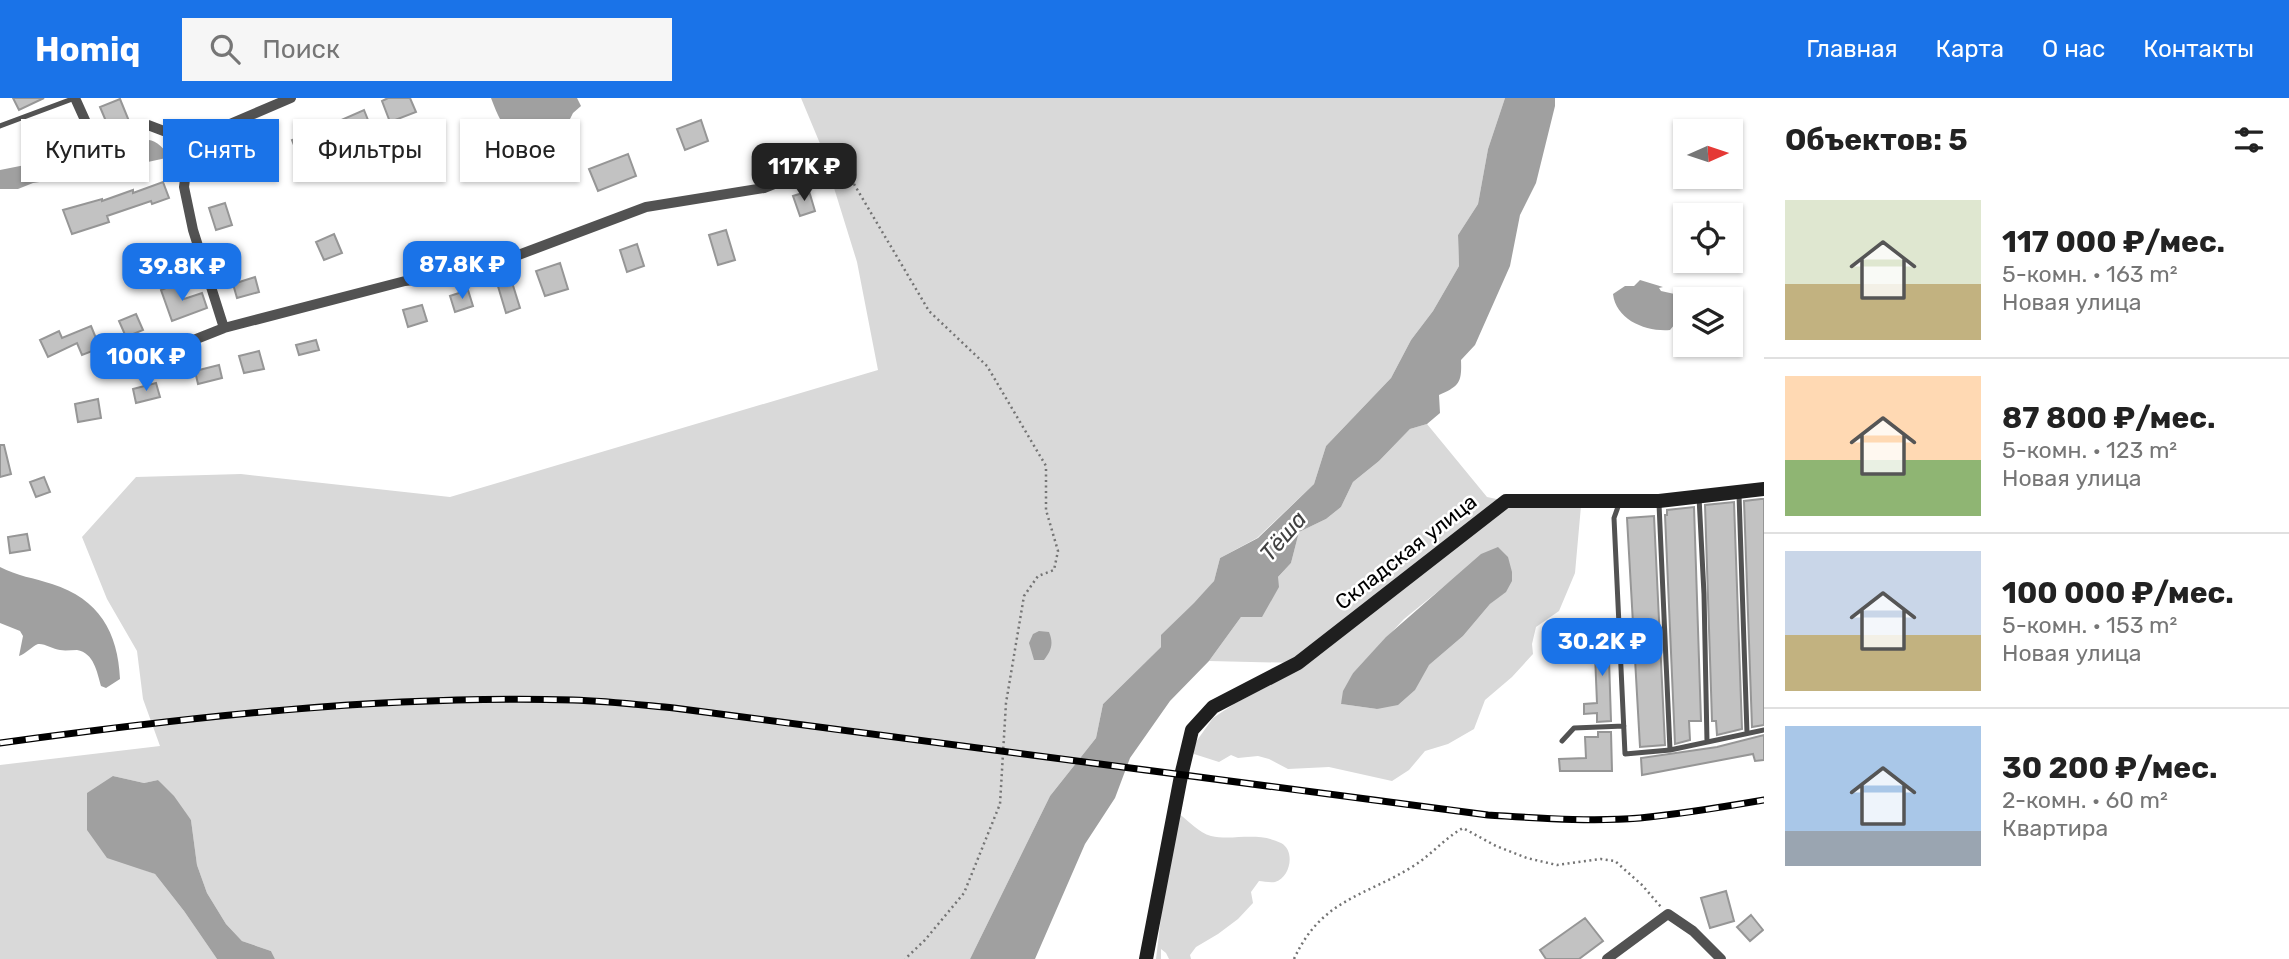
<!DOCTYPE html>
<html lang="ru">
<head>
<meta charset="utf-8">
<style>
	body { margin:0; font-family:Rubik,sans-serif; background:#f6f6f6; color:#222; height:100vh; display:flex; flex-direction:column; font-size:26px; white-space:nowrap }
	* { box-sizing:border-box; margin:0 }
	p { font-size:23px; color:#767676 }
	.icon { flex:none; width:38px; height:38px; fill:none; stroke:currentColor; stroke-width:2; stroke-linecap:round; stroke-linejoin:round }
	.map { position:relative; flex:1; overflow:hidden }
	.side { display:flex; flex-direction:column; background:#fff; width:525px }
	.side>* { flex:none }
	.banner { position:absolute; left:21px; top:21px; width:665px; height:63px; display:flex; gap:14px }
	.needle { width:46px; rotate:87deg }
	.buttons { position:absolute; left:1673px; top:21px; display:grid; gap:14px }
	.buttons a { display:grid; place-items:center; width:70px; height:70px; border-radius:0px; background:#fff; box-shadow:0 2px 5px #0004; font-size:35px }
	.price { position:absolute; translate:-50% -60px; padding:0 16px; border-radius:14px; background:#1a73e8; color:#fff; font-size:23px; line-height:46px; filter:drop-shadow(0 2px 4px #0008) }
	.price::after { content:''; position:absolute; left:50%; top:42px; width:21px; height:16px; margin-left:-10px; background:inherit; clip-path:polygon(0 0,100% 0,50% 100%) }
	.price.selected { background:#222; color:#fff }
	ul { padding:0; list-style:none }
	li { display:flex; align-items:center; gap:21px; height:175px; padding:0 21px }
	li+li { border-top:2px solid #e0e0e0 }
	li span { display:grid; place-items:center; flex:none; width:196px; height:140px; border-radius:0px; color:#555 }
	li>.icon { margin-inline-start:auto }
	span .icon { width:84px; height:84px; fill:#fffc; stroke-width:1 }
	li b { font-size:30px }
	h2 { display:flex; justify-content:space-between; align-items:center; height:84px; padding:0 21px; font-size:30px }
	.tag { padding:0 24px; border-radius:0px; background:#fff; box-shadow:0 2px 5px #0004; font-size:24px; line-height:63px }
	.tag.selected { background:#1a73e8; color:#fff }
	header { display:flex; align-items:center; gap:42px; box-sizing:border-box; height:98px; padding:0 35px; background:#1a73e8; color:#fff }
	header strong { font-size:33px }
	nav { display:flex; gap:38px; margin-inline-start:auto; font-size:24px }
	.search { width:490px; height:63px; background:#f6f6f6; display:flex; align-items:center; gap:18px; box-sizing:border-box; padding:0 24px; border-radius:0px; color:#767676; font-size:26px }
	main { display:flex; flex:1; min-height:0 }
	.map>svg:first-child { display:block }
</style>
</head>
<body>
<header>
<strong>Homiq</strong>
<div class="search"><svg class="icon" aria-label="search" viewBox="0 0 24 24"><circle cx="10" cy="10" r="6"/><path d="M15 15l6 6"/></svg>Поиск</div>
<nav><a>Главная</a><a>Карта</a><a>О нас</a><a>Контакты</a></nav>
</header>
<main>
<div class="map">
<svg width="1764" height="861" viewBox="0 0 1764 861">
	<rect width="100%" height="100%" fill="#fff"/>
	<path fill="#d9d9d9" fill-rule="evenodd" d="M 801,0 L 1505,0 L 1488,51 L 1478,106 L 1458,137 L 1459,168 L 1433,213 L 1411,242 L 1391,280 L 1326,348 L 1314,386 L 1257,440 L 1220,460 L 1214,483 L 1161,549 L 1103,606 L 1096,640 L 1050,698 L 970,861 L 275,861 L 271,853 L 242,843 L 226,826 L 207,795 L 197,767 L 191,722 L 158,682 L 144,685 L 113,678 L 139,770 L 155,776 L 184,813 L 217,861 L 0,861 L 0,667 L 160,648 L 143,601 L 137,553 L 107,501 L 82,439 L 136,379 L 241,376 L 450,399 L 878,272 L 857,164 L 821,48 Z
		M 1427,326 L 1487,399 L 1506,403 L 1298,565 L 1209,563 L 1241,519 L 1291,465 L 1299,434 L 1326,421 L 1341,409 L 1353,384 L 1379,363 L 1410,331 Z
		M 1581,408 L 1575,475 L 1559,513 L 1536,529 L 1532,546 L 1533,556 L 1512,579 L 1485,602 L 1474,631 L 1448,646 L 1425,653 L 1409,672 L 1392,683 L 1329,669 L 1288,671 L 1269,661 L 1258,658 L 1238,660 L 1231,657 L 1219,664 L 1194,656 L 1193,648 L 1213,620 L 1234,606 L 1289,577 L 1321,556 L 1503,409 ZM 1452,482 L 1506,493 L 1490,506 L 1463,538 L 1377,611 L 1341,606 L 1353,575 L 1404,521 Z
		M 1179,716 C 1189,723 1199,735 1211,738 C 1233,743 1257,733 1281,745 C 1296,753 1290,780 1275,784 C 1270,785 1263,783 1259,783 L 1251,794 L 1253,805 L 1238,821 L 1218,836 L 1196,849 L 1190,857 L 1191,861 L 1169,861 L 1166,855 L 1161,851 L 1161,861 L 1156,861 L 1166,777 Z"/>
	<path fill="#a0a0a0" d="M 491,0 L 577,0 L 581,8 L 573,15 L 568,25 L 553,34 L 548,32 C 509,35 506,40 491,0 Z
		M 1505,0 L 1555,0 L 1555,8 L 1536,85 L 1520,117 L 1510,168 L 1475,247 L 1461,262 C 1462,285 1459,288 1439,297 L 1440,315 L 1427,326 L 1410,331 L 1379,363 L 1353,384 L 1341,409 L 1326,421 L 1299,434 L 1291,465 L 1278,479 L 1279,489 L 1262,519 L 1241,519 L 1209,563 L 1170,603 L 1130,660 L 1115,700 L 1085,746 L 1035,861 L 970,861 L 1050,698 L 1096,640 L 1103,606 L 1161,549 L 1161,537 L 1194,505 L 1214,483 L 1220,460 L 1258,440 L 1314,386 L 1326,348 L 1391,280 L 1411,242 L 1433,213 L 1459,168 L 1458,137 L 1478,106 L 1488,51 Z
		M 252,38 L 256,41 L 269,72 L 265,77 C 245,76 223,86 207,70 L 207,50 L 225,41 Z
		M 140,41 C 152,41 158,44 166,54 L 166,60 L 98,75 L 33,85 L 18,91 L 0,91 L 0,72 C 47,63 93,52 140,41 Z
		M 1640,182 L 1663,189 L 1659,190 L 1661,193 L 1679,197 L 1685,205 L 1684,222 L 1675,226 L 1670,232 C 1646,234 1616,222 1613,196 L 1625,188 L 1634,188 Z
		M 1498,449 L 1508,459 L 1512,474 L 1512,483 L 1506,494 L 1490,506 L 1463,538 L 1429,567 L 1415,592 L 1398,607 L 1377,611 L 1341,606 L 1343,593 L 1353,575 L 1386,539 L 1481,456 Z
		M 0,469 C 17,478 34,480 52,486 C 99,501 118,534 120,581 L 106,590 L 101,588 C 97,574 94,555 77,552 C 71,552 65,553 60,552 C 53,551 44,545 38,546 C 32,548 26,556 19,558 L 23,538 L 20,533 L 0,525 Z
		M 1039,533 L 1049,534 C 1054,546 1051,553 1044,562 L 1034,562 L 1029,545 L 1033,536 Z
		M 113,678 L 144,685 L 158,682 L 174,698 L 191,722 L 197,767 L 207,795 L 226,826 L 242,843 L 271,853 L 275,861 L 217,861 L 184,813 L 155,776 L 107,760 L 87,732 L 87,695 Z"/>
	<path fill="#c2c2c2" stroke="#969696" stroke-width="2" d="M 13,0 L 44,0 L 19,12 Z
		M 388,0 L 410,0 L 416,14 L 390,24 L 382,3 Z
		M 120,1 L 129,23 L 108,28 L 100,9 Z
		M 364,12 L 372,32 L 347,43 L 339,23 Z
		M 701,22 L 708,43 L 685,52 L 677,31 Z
		M 51,27 L 55,39 L 32,49 L 27,37 Z
		M 317,33 L 325,52 L 300,62 L 292,42 Z
		M 628,56 L 636,78 L 598,93 L 589,71 Z
		M 163,84 L 169,100 L 152,106 L 151,103 L 107,118 L 109,124 L 72,136 L 63,112 L 102,101 L 102,103 L 133,92 L 133,95 Z
		M 809,93 L 815,113 L 800,118 L 793,98 Z
		M 225,105 L 232,127 L 216,132 L 209,110 Z
		M 726,132 L 735,162 L 718,167 L 709,137 Z
		M 334,136 L 342,155 L 324,162 L 316,144 Z
		M 637,146 L 644,168 L 627,174 L 620,152 Z
		M 560,165 L 568,191 L 545,198 L 536,173 Z
		M 255,179 L 259,194 L 237,200 L 233,186 Z
		M 511,181 L 520,210 L 506,215 L 497,185 Z
		M 178,185 L 184,201 L 202,195 L 207,210 L 172,223 L 161,192 Z
		M 468,192 L 473,208 L 455,214 L 450,198 Z
		M 422,207 L 427,223 L 408,229 L 403,212 Z
		M 136,216 L 143,232 L 126,239 L 119,223 Z
		M 91,228 L 100,250 L 82,257 L 77,245 L 48,259 L 40,242 L 59,233 L 62,240 Z
		M 316,242 L 319,252 L 299,257 L 296,247 Z
		M 259,253 L 264,271 L 244,275 L 239,258 Z
		M 219,267 L 222,280 L 198,286 L 195,273 Z
		M 156,285 L 160,299 L 136,305 L 133,291 Z
		M 98,301 L 101,320 L 78,324 L 75,306 Z
		M 0,347 L 4,347 L 11,376 L 0,379 Z
		M 44,379 L 50,394 L 36,399 L 30,384 Z
		M 1761,401 L 1764,401 L 1764,627 L 1752,629 L 1744,403 Z
		M 1734,404 L 1742,631 L 1717,637 L 1716,623 L 1712,623 L 1705,407 Z
		M 1694,409 L 1701,623 L 1689,623 L 1690,642 L 1675,646 L 1665,417 L 1667,417 L 1667,412 Z
		M 1654,418 L 1665,647 L 1640,649 L 1627,420 Z
		M 27,436 L 30,452 L 10,455 L 8,439 Z
		M 1608,531 L 1611,623 L 1597,624 L 1597,615 L 1584,616 L 1584,606 L 1597,605 L 1594,532 Z
		M 1598,634 L 1611,634 L 1612,673 L 1560,673 L 1559,661 L 1586,660 L 1585,639 L 1598,639 Z
		M 1764,637 L 1764,662 L 1755,663 L 1753,656 L 1642,677 L 1641,660 L 1717,649 Z
		M 1726,793 L 1734,823 L 1710,830 L 1701,800 Z
		M 1751,817 L 1763,832 L 1750,843 L 1737,829 Z
		M 1585,820 L 1603,843 L 1579,861 L 1546,861 L 1540,852 Z"/>
	<g fill="none" stroke-linecap="round" stroke-linejoin="round">
		<path stroke="#747474" stroke-width="2.5" stroke-dasharray="2 3.5" stroke-linecap="butt" d="M 822,69 L 830,68 L 851,81 L 929,213 L 987,268 L 1046,368 L 1046,412 L 1058,453 L 1054,472 L 1038,478 L 1024,498 L 1006,605 L 1000,706 L 964,795 L 925,842 L 905,861
			M 1294,861 C 1322,800 1365,799 1415,767 C 1432,756 1445,740 1463,730 L 1496,748 L 1527,760 L 1557,767 L 1601,761 L 1615,763 L 1642,787 L 1661,809"/>
		<path stroke="#525252" stroke-width="5" d="M 0,28 L 75,0
			M 1739,397 L 1747,635
			M 1699,399 L 1704,496 L 1707,644
			M 1619,406 L 1614,420 L 1625,656 L 1670,652 L 1764,632
			M 1659,406 L 1670,652
			M 1562,643 L 1574,630 L 1624,628"/>
		<path stroke="#525252" stroke-width="10" d="M 75,0 L 89,31 L 104,37 L 148,27 L 190,43
			M 190,43 L 184,89 L 193,132 L 224,230
			M 190,43 L 291,0
			M 108,276 L 224,230 L 405,183 L 468,176 L 646,109 L 764,90 L 812,71
			M 1607,861 L 1668,816 L 1693,833 L 1721,861"/>
		<path stroke="#1f1f1f" stroke-width="14" d="M 1146,861 L 1181,678 L 1192,632 L 1213,609 L 1298,565 L 1506,403 L 1659,403 L 1764,391"/>
		<g stroke="#000" stroke-width="7">
			<path id="rail" d="M 0,645 C 190,619 381,597 573,602 C 607,603 641,607 674,610 L 1488,717 C 1539,720 1590,724 1640,720 C 1682,716 1723,709 1764,702"/>
		</g>
		<use href="#rail" stroke="#fff" stroke-width="4.5" stroke-dasharray="13" stroke-linecap="butt"/>
	</g>
	<g text-anchor="middle" stroke-width="5" stroke-linejoin="round" paint-order="stroke">
		<g font-size="21" fill="#000" stroke="#fff">
			<text transform="translate(1406 454) rotate(-38)" y="7">Складская улица</text>
		</g>
		<g font-size="23" font-style="italic" fill="#414141" stroke="#fff">
			<text transform="translate(1283 438) rotate(-49)" y="8">Тёша</text>
		</g>
	</g>
</svg>
<div class="buttons">
<a><svg class="needle" viewBox="-14 -14 28 28"><path d="M0-13l5 13h-10z" fill="#e53935"/><path d="M0 13l5-13h-10z" fill="#767676"/></svg></a>
<a><svg class="icon" aria-label="locate" viewBox="0 0 24 24"><circle cx="12" cy="12" r="6"/><path d="M12 2v4M12 18v4M2 12h4M18 12h4"/></svg></a>
<a><svg class="icon" aria-label="layers" viewBox="0 0 24 24"><path d="M12 4l9 5-9 5-9-5zM3 14l9 5 9-5"/></svg></a>
</div>
<b class="price selected" style="left:804px;top:105px">117K ₽</b>
<b class="price" style="left:462px;top:203px">87.8K ₽</b>
<b class="price" style="left:182px;top:205px">39.8K ₽</b>
<b class="price" style="left:146px;top:295px">100K ₽</b>
<b class="price" style="left:1602px;top:580px">30.2K ₽</b>
<div class="banner">
<a class="tag">Купить</a>
<a class="tag selected">Снять</a>
<a class="tag">Фильтры</a>
<a class="tag">Новое</a>
</div>
</div>
<section class="side">
<h2>Объектов: 5<svg class="icon" aria-label="filters" viewBox="0 0 24 24"><path d="M4 7h16M4 17h16"/><circle cx="9" cy="7" r="2"/><circle cx="15" cy="17" r="2"/></svg></h2>
<ul>
<li><span style="background:linear-gradient(#dfe7d0 60%,#c2b280 0)"><svg class="icon" aria-label="home" viewBox="0 0 24 24"><path d="M3 11l9-7 9 7M6 9v11h12V9"/></svg></span><div><b>117 000 ₽/мес.</b><p>5-комн. · 163 m²</p><p>Новая улица</p></div></li>
<li><span style="background:linear-gradient(#ffd9b3 60%,#8fb573 0)"><svg class="icon" aria-label="home" viewBox="0 0 24 24"><path d="M3 11l9-7 9 7M6 9v11h12V9"/></svg></span><div><b>87 800 ₽/мес.</b><p>5-комн. · 123 m²</p><p>Новая улица</p></div></li>
<li><span style="background:linear-gradient(#c9d6e8 60%,#c2b280 0)"><svg class="icon" aria-label="home" viewBox="0 0 24 24"><path d="M3 11l9-7 9 7M6 9v11h12V9"/></svg></span><div><b>100 000 ₽/мес.</b><p>5-комн. · 153 m²</p><p>Новая улица</p></div></li>
<li><span style="background:linear-gradient(#a9c7e8 75%,#9aa5b1 0)"><svg class="icon" aria-label="home" viewBox="0 0 24 24"><path d="M3 11l9-7 9 7M6 9v11h12V9"/></svg></span><div><b>30 200 ₽/мес.</b><p>2-комн. · 60 m²</p><p>Квартира</p></div></li>
</ul>
</section>
</main>
</body>
</html>
